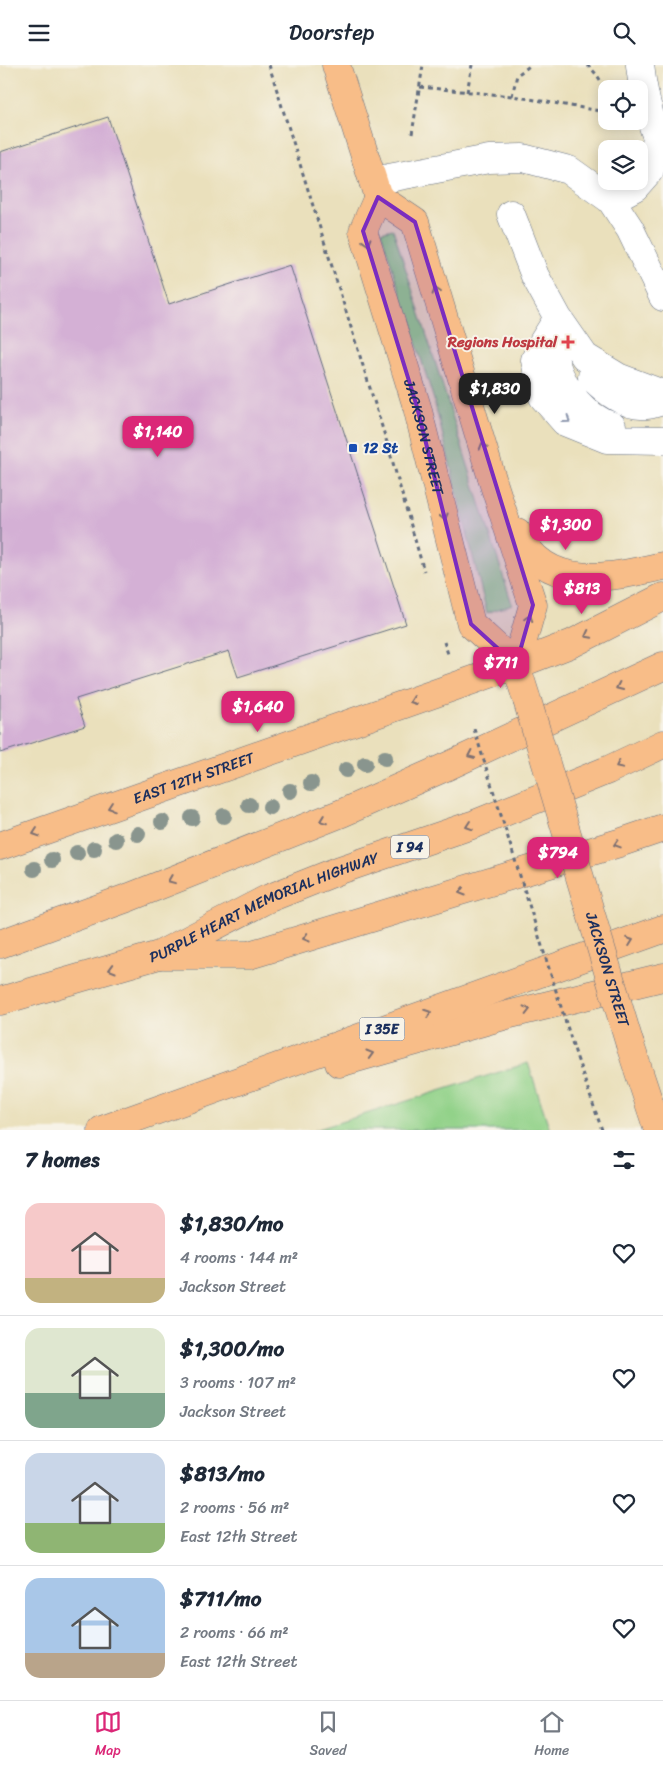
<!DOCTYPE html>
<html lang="en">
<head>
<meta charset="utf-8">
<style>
	body { margin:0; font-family:Sriracha,sans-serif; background:#f6f6f7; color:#1f2937; height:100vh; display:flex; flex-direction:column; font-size:19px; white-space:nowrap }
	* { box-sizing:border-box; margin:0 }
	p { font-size:16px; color:#747a83 }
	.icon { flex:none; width:28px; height:28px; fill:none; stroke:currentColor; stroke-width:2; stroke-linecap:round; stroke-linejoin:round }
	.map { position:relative; height:1065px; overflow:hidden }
	.panel { display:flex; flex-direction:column; background:#fff; flex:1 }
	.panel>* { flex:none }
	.controls { position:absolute; left:598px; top:15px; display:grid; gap:10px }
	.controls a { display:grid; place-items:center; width:50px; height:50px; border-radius:10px; background:#fff; box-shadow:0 2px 12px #0003; font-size:25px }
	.price { position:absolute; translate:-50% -42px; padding:0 11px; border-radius:10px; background:#db2777; color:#fff; font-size:16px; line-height:32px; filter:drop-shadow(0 1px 2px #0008) }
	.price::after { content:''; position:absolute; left:50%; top:30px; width:15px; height:11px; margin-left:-8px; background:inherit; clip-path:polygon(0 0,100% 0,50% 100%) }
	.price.active { background:#222; color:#fff }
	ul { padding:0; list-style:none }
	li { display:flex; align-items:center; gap:15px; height:125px; padding:0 25px }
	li+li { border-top:1px solid #e0e1e3 }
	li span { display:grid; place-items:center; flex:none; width:140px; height:100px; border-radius:15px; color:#555 }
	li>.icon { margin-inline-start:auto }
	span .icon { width:60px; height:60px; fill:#fffc; stroke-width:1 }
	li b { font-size:21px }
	h2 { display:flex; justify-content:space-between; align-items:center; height:60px; padding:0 25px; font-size:21px }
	header { display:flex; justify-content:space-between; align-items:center; height:65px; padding:0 25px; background:#fff; font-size:22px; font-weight:600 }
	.menu { display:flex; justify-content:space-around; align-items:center; height:70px; border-top:1px solid #e0e1e3; background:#fff; font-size:14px; color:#747a83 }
	.menu a { display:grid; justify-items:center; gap:2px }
	.menu .active { color:#db2777 }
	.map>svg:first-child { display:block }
</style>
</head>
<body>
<header><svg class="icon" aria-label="menu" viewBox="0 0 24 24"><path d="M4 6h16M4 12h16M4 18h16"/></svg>Doorstep<svg class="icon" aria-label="search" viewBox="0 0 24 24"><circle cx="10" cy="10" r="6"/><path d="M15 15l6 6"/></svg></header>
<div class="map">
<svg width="663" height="1065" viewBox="0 0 663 1065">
	<rect width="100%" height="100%" fill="#f7f3e8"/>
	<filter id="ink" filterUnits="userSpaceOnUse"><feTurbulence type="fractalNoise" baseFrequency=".02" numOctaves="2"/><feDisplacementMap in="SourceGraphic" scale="10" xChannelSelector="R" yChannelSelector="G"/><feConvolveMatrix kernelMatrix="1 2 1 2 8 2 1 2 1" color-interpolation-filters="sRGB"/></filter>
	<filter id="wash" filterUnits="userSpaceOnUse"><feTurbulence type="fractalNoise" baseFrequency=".0096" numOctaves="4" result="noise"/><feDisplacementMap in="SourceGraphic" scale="20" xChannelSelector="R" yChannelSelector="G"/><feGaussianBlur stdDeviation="1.12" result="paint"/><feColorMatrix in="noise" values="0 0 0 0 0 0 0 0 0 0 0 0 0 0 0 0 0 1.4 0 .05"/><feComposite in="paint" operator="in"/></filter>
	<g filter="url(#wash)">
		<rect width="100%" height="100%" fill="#eae0bc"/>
		<path fill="#92d289" stroke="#568074" d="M 393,164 L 512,539 L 487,548 L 434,335 L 381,167 Z
			M 528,998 L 550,1065 L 315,1065 Z"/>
		<g id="blocks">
			<path fill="#d4b0d5" d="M 108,52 L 169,239 L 290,200 L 406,559 L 238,612 L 229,586 L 76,634 L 85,661 L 0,688 L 0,87 Z"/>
		</g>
	</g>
	<g filter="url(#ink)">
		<use href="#blocks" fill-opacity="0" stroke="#636d7f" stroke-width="1"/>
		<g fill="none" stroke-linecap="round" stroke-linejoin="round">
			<g stroke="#636d7f" stroke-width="29">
				<path id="minor" d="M 640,0 C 643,29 651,60 663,87
					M 373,116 L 489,94 L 523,93 L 569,105 L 611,135 L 630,164 L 663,232
					M 611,135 L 635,122 L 650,105 L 657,73
					M 511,149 L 535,211 L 558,253 L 585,292 L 618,312 L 663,329
					M 558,253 L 543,277 L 535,295 L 543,332 L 565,357 L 607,374 L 663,375
					M 551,266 C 552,277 553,290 556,300 C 565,327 585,352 612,361
					M 592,312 C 606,326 625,342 647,340 C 652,340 658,337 663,336"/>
			</g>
			<g stroke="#636d7f" stroke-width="29">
				<g id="major">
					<path d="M 336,0 L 378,132 L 415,157 L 494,420 L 533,540 L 516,600"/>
					<path id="s1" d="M 378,132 L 363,166 L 417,342 L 471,559 L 516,600 L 527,635"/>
					<path d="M 517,467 C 546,528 609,513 663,501"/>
					<path id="s2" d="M 0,781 L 516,600 L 573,578 L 663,532"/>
					<path d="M 630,980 L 658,1065"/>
				</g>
			</g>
			<g stroke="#636d7f" stroke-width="29">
				<g id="highway">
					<path d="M 0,879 L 130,832 L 342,748 L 448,701 L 663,601"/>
					<path d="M 164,890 L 249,890 L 619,778 L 663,763"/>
					<path id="s3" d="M 0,936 L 159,890 L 267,834 L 340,805 L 475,759 L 608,705 L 663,679"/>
					<path d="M 339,998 L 507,950 L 663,912"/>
					<path d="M 102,1065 L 663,864"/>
				</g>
			</g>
			<path stroke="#636d7f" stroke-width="3" stroke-dasharray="4 4" stroke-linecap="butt" d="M 269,0 L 389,384 L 424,506
				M 587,0 C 597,8 603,18 606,30
				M 420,22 L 512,31 L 606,47
				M 467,27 L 472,0
				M 512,31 L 517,10 L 531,0
				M 412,69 L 423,0
				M 444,577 L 449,592
				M 577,993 L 602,1065"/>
			<use href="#minor" stroke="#fff" stroke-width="28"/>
			<use href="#major" stroke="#f8bd88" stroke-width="28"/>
			<use href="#highway" stroke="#f8bd88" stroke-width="28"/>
			<g stroke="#636d7f" stroke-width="29" stroke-linecap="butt">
				<g id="major-bridge">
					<path id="s4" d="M 527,635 L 630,980"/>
				</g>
			</g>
			<path stroke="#636d7f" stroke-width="3" stroke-dasharray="4 4" stroke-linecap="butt" d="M 474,664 L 577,993"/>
			<use href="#major-bridge" stroke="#f8bd88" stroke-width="28"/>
		</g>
		<g fill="#89958e">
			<circle cx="385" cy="693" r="8"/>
			<circle cx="365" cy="699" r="8"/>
			<circle cx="346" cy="705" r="8"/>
			<circle cx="311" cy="718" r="8"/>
			<circle cx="290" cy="726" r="8"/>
			<circle cx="249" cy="740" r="8"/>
			<circle cx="270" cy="742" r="8"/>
			<circle cx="224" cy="751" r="8"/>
			<circle cx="192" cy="753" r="8"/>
			<circle cx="162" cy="757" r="8"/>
			<circle cx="138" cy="769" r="8"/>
			<circle cx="116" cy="775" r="8"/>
			<circle cx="94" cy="784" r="8"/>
			<circle cx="77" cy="788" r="8"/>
			<circle cx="52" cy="795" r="8"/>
			<circle cx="34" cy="804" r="8"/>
		</g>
		<defs><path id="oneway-chevron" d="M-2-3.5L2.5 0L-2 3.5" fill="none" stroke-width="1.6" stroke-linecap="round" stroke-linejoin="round" transform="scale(1.25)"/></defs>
		<g stroke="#7e6f71">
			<use href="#oneway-chevron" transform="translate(367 177) rotate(73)"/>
			<use href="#oneway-chevron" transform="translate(436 226) rotate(-107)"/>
			<use href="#oneway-chevron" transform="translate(483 381) rotate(-107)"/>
			<use href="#oneway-chevron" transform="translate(444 452) rotate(76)"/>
			<use href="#oneway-chevron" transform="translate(529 553) rotate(-74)"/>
			<use href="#oneway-chevron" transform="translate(588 570) rotate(153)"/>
			<use href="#oneway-chevron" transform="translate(619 622) rotate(155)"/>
			<use href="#oneway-chevron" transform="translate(413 636) rotate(160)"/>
			<use href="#oneway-chevron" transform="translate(471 690) rotate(155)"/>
			<use href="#oneway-chevron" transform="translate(619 700) rotate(154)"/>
			<use href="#oneway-chevron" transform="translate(111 742) rotate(161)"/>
			<use href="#oneway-chevron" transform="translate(323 755) rotate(159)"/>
			<use href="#oneway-chevron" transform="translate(469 761) rotate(161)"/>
			<use href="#oneway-chevron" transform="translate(36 768) rotate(161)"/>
			<use href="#oneway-chevron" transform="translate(617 779) rotate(162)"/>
			<use href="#oneway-chevron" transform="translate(171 815) rotate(158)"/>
			<use href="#oneway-chevron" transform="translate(462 827) rotate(163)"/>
			<use href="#oneway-chevron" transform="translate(306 873) rotate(164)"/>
			<use href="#oneway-chevron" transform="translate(630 876) rotate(-20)"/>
			<use href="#oneway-chevron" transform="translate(112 904) rotate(164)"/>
			<use href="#oneway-chevron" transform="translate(527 945) rotate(-14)"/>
			<use href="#oneway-chevron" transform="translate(428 948) rotate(-20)"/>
			<use href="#oneway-chevron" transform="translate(370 989) rotate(-16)"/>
		</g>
		<use stroke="#8d97ae" href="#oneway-chevron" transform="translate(567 355) rotate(36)"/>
	</g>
	<path fill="#7b2cbf" fill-opacity="0.2" stroke="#7b2cbf" stroke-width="4" stroke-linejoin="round" d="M 378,132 L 415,157 L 533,540 L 516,600 L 471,559 L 417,342 L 363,166 Z"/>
	<path fill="#e0444e" stroke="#f7f3e8" stroke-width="2" d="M565.5 269.5h5v5h5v5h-5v5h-5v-5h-5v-5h5z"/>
	<rect fill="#1a4fb4" stroke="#f7f3e8" stroke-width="2" x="348" y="378" width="10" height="10" rx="2.5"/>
	<g text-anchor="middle" stroke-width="4" stroke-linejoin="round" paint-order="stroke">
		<g fill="#f7f3e8" stroke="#5d6a87" stroke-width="1">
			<rect x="391" y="770.5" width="38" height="23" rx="4"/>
			<rect x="359.5" y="952.5" width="45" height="23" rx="4"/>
		</g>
		<g font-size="14" font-weight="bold" fill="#1b2f5e">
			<text x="410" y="787">I 94</text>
			<text x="382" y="969">I 35E</text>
		</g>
		<g font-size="15" font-weight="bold" fill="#be3a42" stroke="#f7f3e8" text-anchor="end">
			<text x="557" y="282">Regions Hospital</text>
		</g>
		<g font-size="15" fill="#1b2f5e" stroke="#f7f3e8">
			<text dy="5" stroke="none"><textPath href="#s1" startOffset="252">JACKSON STREET</textPath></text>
			<text dy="5" stroke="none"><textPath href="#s2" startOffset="205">EAST 12TH STREET</textPath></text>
			<text dy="5" stroke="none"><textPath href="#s3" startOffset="281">PURPLE HEART MEMORIAL HIGHWAY</textPath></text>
			<text dy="5" stroke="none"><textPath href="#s4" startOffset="281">JACKSON STREET</textPath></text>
		</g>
		<g font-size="15" font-weight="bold" fill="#164399" stroke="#f7f3e8" text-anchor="start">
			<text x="363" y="388">12 St</text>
		</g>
	</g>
</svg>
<div class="controls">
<a><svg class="icon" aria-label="locate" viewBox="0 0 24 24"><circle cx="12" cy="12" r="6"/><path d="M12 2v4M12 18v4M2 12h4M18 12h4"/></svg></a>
<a><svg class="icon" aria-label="layers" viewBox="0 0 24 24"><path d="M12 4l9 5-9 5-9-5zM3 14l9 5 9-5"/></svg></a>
</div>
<b class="price active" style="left:495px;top:350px">$1,830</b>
<b class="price" style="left:158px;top:393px">$1,140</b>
<b class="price" style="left:566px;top:486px">$1,300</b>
<b class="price" style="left:582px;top:550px">$813</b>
<b class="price" style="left:501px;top:624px">$711</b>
<b class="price" style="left:258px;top:668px">$1,640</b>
<b class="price" style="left:558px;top:814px">$794</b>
</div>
<section class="panel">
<h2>7 homes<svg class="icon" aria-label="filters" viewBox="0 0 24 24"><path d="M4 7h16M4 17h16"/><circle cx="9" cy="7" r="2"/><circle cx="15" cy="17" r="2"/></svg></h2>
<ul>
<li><span style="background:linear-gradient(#f6c9c9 75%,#c2b280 0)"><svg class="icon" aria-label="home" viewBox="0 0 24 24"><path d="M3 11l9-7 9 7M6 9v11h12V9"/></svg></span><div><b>$1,830/mo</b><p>4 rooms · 144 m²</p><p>Jackson Street</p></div><svg class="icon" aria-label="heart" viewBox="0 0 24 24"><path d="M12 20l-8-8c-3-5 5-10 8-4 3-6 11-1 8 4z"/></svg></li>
<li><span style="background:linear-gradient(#dfe7d0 65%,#7fa58c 0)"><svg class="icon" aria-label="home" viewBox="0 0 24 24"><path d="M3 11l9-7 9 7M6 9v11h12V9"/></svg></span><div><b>$1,300/mo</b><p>3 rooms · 107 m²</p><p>Jackson Street</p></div><svg class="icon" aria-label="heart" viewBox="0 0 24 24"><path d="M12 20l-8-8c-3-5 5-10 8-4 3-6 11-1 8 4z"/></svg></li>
<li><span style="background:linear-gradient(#c9d6e8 70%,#8fb573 0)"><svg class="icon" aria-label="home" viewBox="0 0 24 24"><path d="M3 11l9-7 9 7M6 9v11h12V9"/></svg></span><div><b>$813/mo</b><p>2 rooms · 56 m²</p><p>East 12th Street</p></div><svg class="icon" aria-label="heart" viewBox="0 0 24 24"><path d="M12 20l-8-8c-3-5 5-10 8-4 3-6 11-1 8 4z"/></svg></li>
<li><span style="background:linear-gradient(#a9c7e8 75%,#b9a48a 0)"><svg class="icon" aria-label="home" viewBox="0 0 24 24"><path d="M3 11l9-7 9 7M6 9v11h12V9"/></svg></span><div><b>$711/mo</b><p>2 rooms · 66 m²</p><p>East 12th Street</p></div><svg class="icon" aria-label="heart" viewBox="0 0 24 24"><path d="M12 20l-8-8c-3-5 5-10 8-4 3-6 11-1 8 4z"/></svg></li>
</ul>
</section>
<nav class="menu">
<a class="active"><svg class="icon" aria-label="map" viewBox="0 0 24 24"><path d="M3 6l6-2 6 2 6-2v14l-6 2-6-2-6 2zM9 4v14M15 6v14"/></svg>Map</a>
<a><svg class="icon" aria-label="saved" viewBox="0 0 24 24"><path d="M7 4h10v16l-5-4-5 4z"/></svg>Saved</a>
<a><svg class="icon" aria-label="home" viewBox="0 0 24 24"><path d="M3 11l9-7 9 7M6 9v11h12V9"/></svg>Home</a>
</nav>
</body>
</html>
